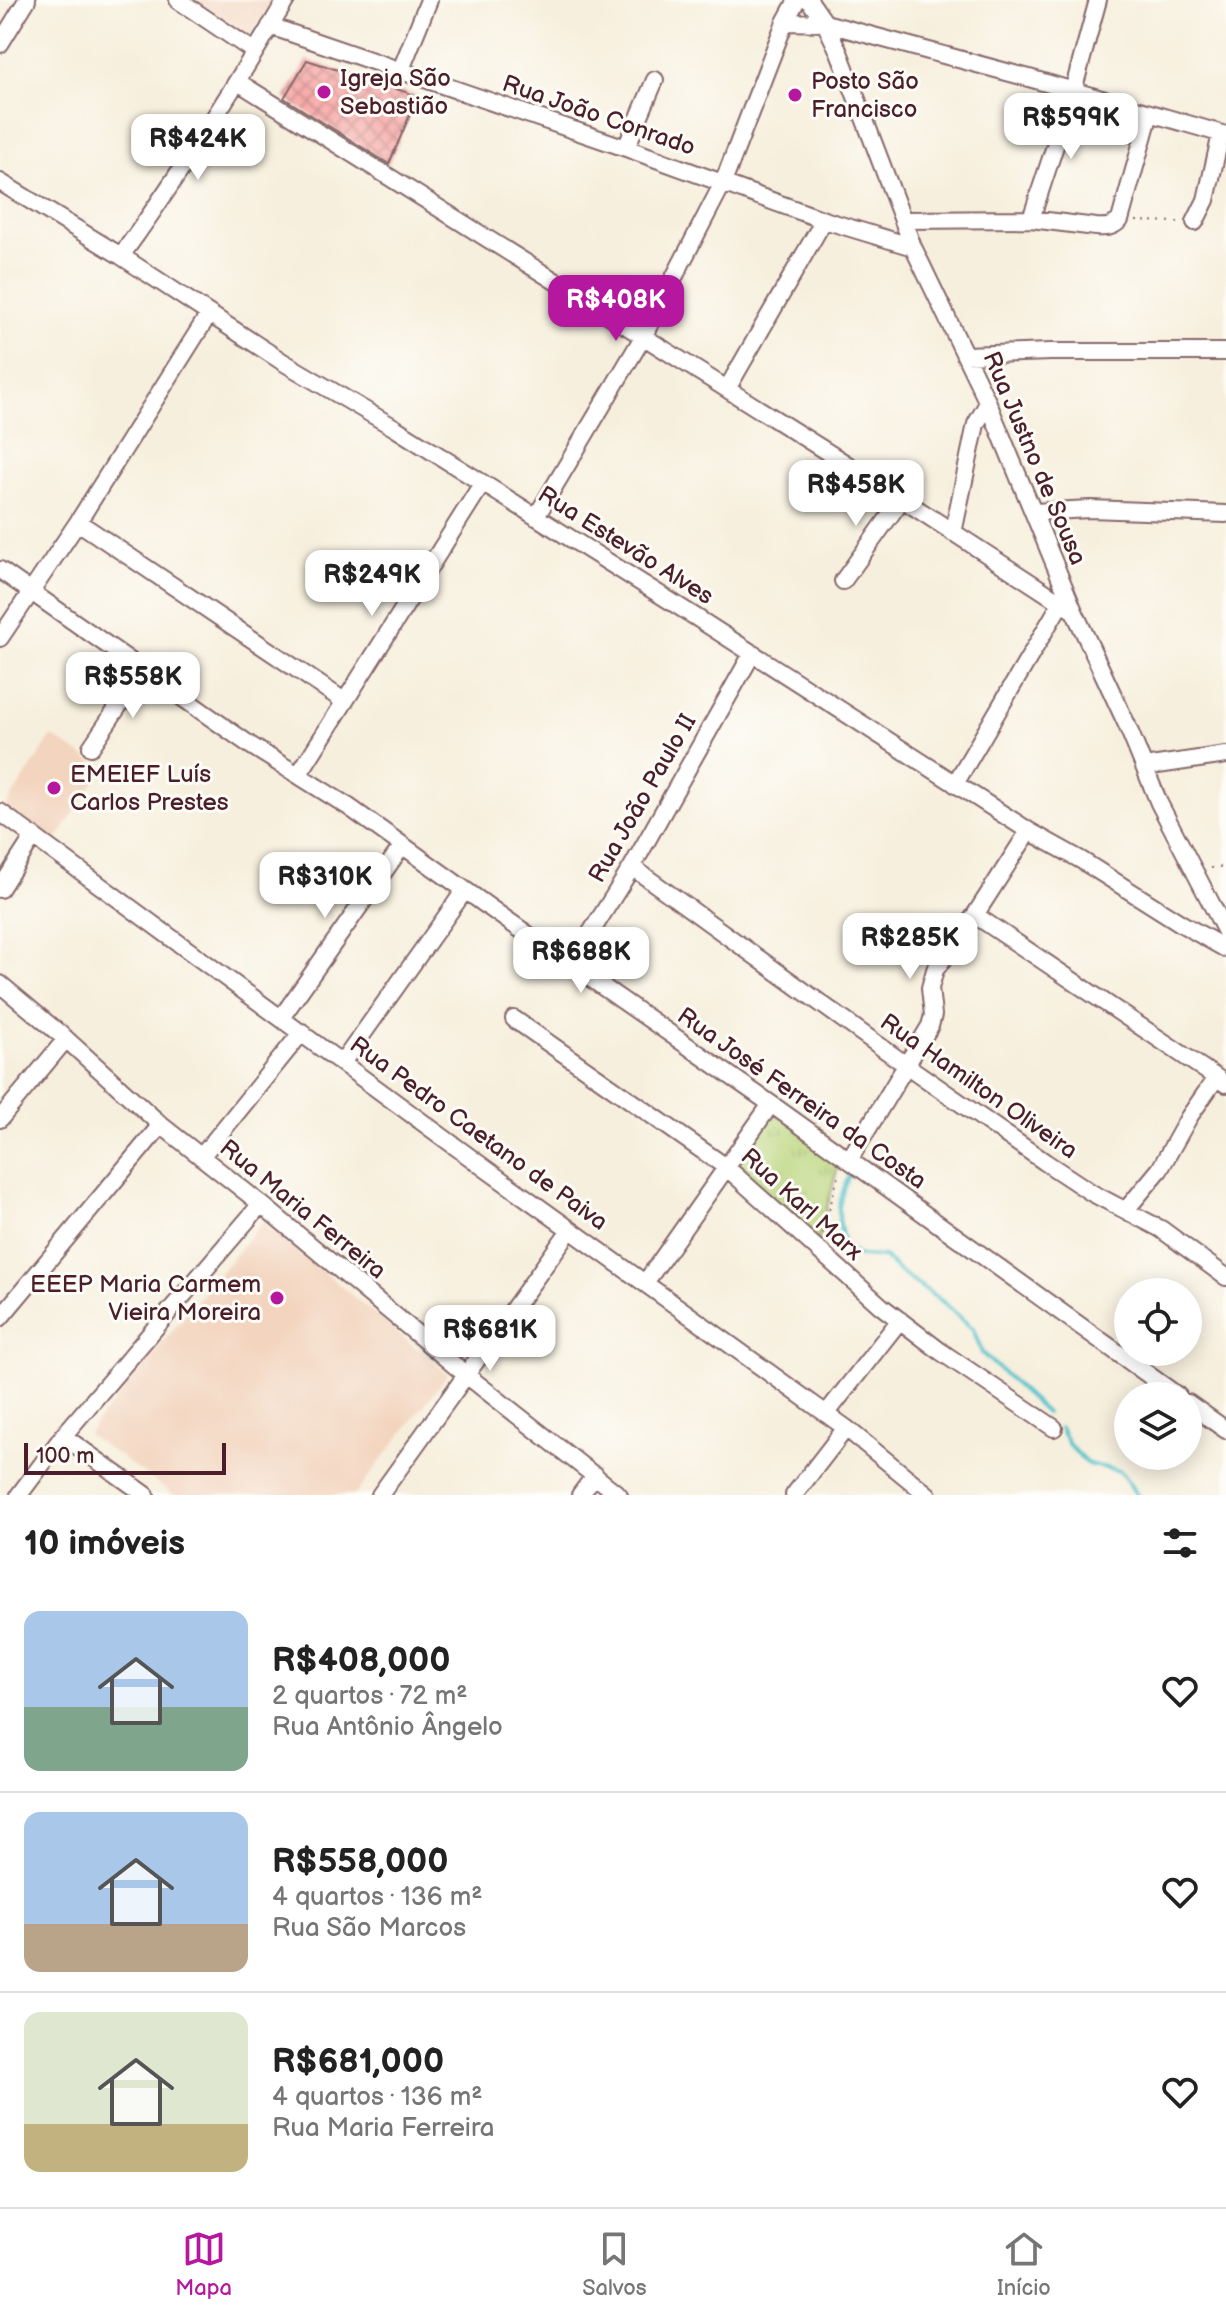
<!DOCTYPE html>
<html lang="pt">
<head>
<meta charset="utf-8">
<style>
	body { margin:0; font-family:"Balsamiq Sans",sans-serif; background:#f2f2f2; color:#222; height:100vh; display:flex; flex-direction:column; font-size:30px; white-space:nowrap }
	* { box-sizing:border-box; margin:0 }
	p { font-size:26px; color:#767676 }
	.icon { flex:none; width:44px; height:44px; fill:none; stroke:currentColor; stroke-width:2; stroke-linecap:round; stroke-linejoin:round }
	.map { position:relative; height:1495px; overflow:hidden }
	.drawer { display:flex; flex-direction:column; background:#fff; flex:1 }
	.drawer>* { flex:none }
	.tools { position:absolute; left:1114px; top:1278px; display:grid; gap:16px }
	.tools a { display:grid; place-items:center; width:88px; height:88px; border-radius:50%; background:#fff; box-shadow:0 4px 20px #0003; font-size:40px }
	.scale { position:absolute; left:24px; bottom:20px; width:202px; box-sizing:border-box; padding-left:8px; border:4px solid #4a1f2b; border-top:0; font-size:22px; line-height:28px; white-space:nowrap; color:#4a1f2b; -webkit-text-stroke:6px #fdfcf7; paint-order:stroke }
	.price { position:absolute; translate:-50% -68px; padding:0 18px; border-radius:16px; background:#fff; color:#222; font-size:26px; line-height:52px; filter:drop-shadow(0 2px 4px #0008) }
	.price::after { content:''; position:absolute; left:50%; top:48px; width:24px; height:18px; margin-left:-12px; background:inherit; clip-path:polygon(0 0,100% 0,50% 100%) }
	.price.current { background:#b5179e; color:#fff }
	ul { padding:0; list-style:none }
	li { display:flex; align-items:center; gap:24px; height:200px; padding:0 24px }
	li+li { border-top:2px solid #e0e0e0 }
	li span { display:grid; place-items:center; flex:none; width:224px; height:160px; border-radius:16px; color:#555 }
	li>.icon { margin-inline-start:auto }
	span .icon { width:96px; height:96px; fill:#fffc; stroke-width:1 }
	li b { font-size:34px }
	h2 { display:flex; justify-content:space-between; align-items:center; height:96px; padding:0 24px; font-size:34px }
	.tabs { display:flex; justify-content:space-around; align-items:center; height:112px; border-top:2px solid #e0e0e0; background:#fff; font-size:22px; color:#767676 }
	.tabs a { display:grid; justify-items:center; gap:4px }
	.tabs .current { color:#b5179e }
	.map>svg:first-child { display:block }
</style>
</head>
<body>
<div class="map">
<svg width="1226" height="1495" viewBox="0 0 1226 1495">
	<defs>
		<pattern id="grass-tufts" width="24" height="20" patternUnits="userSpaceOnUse" patternTransform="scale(2)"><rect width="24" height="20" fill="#b9d57b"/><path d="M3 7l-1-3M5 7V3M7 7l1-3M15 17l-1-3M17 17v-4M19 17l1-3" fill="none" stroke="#a1b66a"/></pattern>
		<pattern id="building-cross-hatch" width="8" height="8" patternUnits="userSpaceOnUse" patternTransform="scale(2)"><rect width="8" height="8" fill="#f7a5a3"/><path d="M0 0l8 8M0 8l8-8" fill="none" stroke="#ca8685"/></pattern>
	</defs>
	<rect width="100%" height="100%" fill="#fdfcf7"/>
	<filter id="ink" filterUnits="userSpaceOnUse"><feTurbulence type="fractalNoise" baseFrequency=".0125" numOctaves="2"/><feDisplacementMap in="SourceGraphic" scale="16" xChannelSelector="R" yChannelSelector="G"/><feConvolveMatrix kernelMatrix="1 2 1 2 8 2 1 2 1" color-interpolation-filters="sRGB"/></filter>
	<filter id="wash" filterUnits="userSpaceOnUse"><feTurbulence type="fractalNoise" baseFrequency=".006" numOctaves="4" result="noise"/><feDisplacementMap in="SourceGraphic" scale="32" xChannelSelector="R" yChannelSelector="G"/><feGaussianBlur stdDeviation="1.8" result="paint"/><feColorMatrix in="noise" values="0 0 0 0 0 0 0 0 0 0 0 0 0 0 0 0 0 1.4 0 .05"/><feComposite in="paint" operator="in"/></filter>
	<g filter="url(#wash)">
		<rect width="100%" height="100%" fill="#f7efdd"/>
		<path fill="#f3d4be" d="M 190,0 L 273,0 L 249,38 Z
			M 52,736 L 103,769 L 55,842 L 5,807 Z
			M 262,1222 L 448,1374 L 355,1495 L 174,1495 L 87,1434 Z"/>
		<path fill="url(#grass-tufts)" stroke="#827a53" stroke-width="2" d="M 782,1116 L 840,1159 L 818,1242 L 737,1169 L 737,1161 L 768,1117 Z"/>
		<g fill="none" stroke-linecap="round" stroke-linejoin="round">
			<path stroke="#57c4ce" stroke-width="4" d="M 851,1171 C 837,1204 835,1212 845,1247 L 859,1256 L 884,1257 L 900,1272 L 943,1302 L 973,1329 L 982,1353 L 1046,1413
				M 1060,1428 L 1069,1445 L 1088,1464 L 1120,1471 L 1137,1495"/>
		</g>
		<g id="blocks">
			<path fill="url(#building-cross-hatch)" d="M 307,60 L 418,96 L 389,164 L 284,98 Z"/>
		</g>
	</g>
	<g filter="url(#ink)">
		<use href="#blocks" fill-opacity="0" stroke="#876869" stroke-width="2"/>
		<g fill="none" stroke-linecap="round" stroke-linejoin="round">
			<g stroke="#876869" stroke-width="20">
				<path id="minor" d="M 178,0 L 255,52
					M 809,0 L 825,23 L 839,52 L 913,247 L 988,403 L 1074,611 L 1127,725 L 1159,803 L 1226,932
					M 785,22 L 825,23 L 1029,78 L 1226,135
					M 270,26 L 626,148 L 824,220 L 913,247
					M 0,44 L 27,0
					M 400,72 L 429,0
					M 238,82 L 902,499 L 1074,611
					M 626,148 L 655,80
					M 0,182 L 121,256 L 283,362 L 395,428 L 694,616 L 1029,831 L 1081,860 L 1182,924 L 1226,949
					M 1031,219 L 1073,91 L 1098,0
					M 904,220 L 1031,219 L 1096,227 C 1106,228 1113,227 1120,220 L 1150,113
					M 1195,222 L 1206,200 L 1221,134
					M 121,256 C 181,174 234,88 286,0
					M 965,355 L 1051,352 L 1226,352
					M 727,389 L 824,220
					M 1034,512 L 1090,509 L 1226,514
					M 536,517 L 643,337 L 723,183 L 785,22 L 797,0
					M 78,522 L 344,701
					M 953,533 L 976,424 L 988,403
					M 0,570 L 250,745 L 349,807 L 507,920 L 771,1104 L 1178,1396
					M 843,581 L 902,499
					M 0,638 L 78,522 L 209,314
					M 91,747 L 143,670
					M 1144,767 L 1226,755
					M 299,774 L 482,484
					M 955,784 L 1061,603
					M 0,812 L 486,1169 L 846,1428 L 928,1495
					M 632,867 L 906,1065 L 1045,1162 L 1092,1193 L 1161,1229 L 1226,1277
					M 0,889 L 34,836
					M 975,915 L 1226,1084
					M 571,964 L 632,867 L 752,654
					M 0,984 L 66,1039 L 161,1125 L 261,1204 L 465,1374 L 619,1495
					M 281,1018 L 402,846
					M 514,1019 L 726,1167 L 881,1306 L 940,1351 L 1054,1428
					M 342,1063 L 465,890
					M 0,1119 L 66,1039
					M 201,1157 L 302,1032
					M 849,1160 L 930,1026 L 933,1015 L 930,988 L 935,970 L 975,915 L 1029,831
					M 1126,1210 L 1160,1169 L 1189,1117 L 1216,1078
					M 645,1283 L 771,1104
					M 0,1318 L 161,1125
					M 1188,1403 L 1226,1430
					M 826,1414 L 900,1320
					M 63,1436 L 146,1495
					M 19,1495 L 63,1436 L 261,1204
					M 380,1495 L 570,1230
					M 580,1495 L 595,1475
					M 794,1495 L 846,1428"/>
			</g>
			<path stroke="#876869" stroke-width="2" stroke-dasharray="2 6" stroke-linecap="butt" d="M 1136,221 L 1181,222
				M 1211,868 L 1226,866
				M 823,1233 L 839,1173"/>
			<use href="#minor" stroke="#fff" stroke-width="16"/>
		</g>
	</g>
	<g fill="#b5179e" stroke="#fdfcf7" stroke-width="3">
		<circle cx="324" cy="92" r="8"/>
		<circle cx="795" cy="95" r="8"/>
		<circle cx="54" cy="788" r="8"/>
		<circle cx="277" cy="1298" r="8"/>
	</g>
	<g text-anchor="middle" stroke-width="6" stroke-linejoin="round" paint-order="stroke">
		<g font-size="24" fill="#4a1f2b" stroke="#fdfcf7" text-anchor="start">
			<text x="340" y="86">Igreja São<tspan x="340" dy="28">Sebastião</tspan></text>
			<text x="811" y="89">Posto São<tspan x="811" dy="28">Francisco</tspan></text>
			<text x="70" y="782">EMEIEF Luís<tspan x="70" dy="28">Carlos Prestes</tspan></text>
			<text x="261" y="1292" text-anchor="end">EEEP Maria Carmem<tspan x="261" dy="28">Vieira Moreira</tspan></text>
		</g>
		<g font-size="24" fill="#4a1f2b" stroke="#fdfcf7">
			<text transform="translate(599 115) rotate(19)" y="8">Rua João Conrado</text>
			<text transform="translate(1035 458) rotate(67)" y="8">Rua Justno de Sousa</text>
			<text transform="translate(626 545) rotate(32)" y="8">Rua Estevão Alves</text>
			<text transform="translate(642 798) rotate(-60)" y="8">Rua João Paulo II</text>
			<text transform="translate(979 1086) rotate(35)" y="8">Rua Hamilton Oliveira</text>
			<text transform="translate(802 1098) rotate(35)" y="8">Rua José Ferreira da Costa</text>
			<text transform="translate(479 1133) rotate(36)" y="8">Rua Pedro Caetano de Paiva</text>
			<text transform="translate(802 1204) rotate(42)" y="8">Rua Karl Marx</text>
			<text transform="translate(303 1209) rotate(39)" y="8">Rua Maria Ferreira</text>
		</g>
	</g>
</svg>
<div class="tools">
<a><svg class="icon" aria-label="locate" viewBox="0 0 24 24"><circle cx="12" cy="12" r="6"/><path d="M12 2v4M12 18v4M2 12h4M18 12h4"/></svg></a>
<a><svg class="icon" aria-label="layers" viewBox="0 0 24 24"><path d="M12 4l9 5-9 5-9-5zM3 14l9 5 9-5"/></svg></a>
</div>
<div class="scale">100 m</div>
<b class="price" style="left:1071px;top:161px">R$599K</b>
<b class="price" style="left:198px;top:182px">R$424K</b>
<b class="price current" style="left:616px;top:343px">R$408K</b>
<b class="price" style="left:856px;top:528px">R$458K</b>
<b class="price" style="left:372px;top:618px">R$249K</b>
<b class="price" style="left:133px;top:720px">R$558K</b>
<b class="price" style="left:325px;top:920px">R$310K</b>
<b class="price" style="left:910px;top:981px">R$285K</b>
<b class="price" style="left:581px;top:995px">R$688K</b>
<b class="price" style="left:490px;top:1373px">R$681K</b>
</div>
<section class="drawer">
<h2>10 imóveis<svg class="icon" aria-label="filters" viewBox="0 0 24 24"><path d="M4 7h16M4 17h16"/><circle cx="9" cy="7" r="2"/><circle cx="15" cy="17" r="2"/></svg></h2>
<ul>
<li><span style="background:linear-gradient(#a9c7e8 60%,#7fa58c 0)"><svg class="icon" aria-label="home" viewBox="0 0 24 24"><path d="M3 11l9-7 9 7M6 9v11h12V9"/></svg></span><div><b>R$408,000</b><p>2 quartos · 72 m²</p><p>Rua Antônio Ângelo</p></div><svg class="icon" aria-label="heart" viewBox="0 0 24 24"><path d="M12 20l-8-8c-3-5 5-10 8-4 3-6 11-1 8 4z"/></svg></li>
<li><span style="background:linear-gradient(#a9c7e8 70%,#b9a48a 0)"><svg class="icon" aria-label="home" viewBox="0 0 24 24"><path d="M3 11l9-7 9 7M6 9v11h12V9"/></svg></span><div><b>R$558,000</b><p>4 quartos · 136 m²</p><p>Rua São Marcos</p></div><svg class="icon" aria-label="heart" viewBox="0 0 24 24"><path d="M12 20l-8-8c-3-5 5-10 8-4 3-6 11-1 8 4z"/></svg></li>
<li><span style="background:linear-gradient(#dfe7d0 70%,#c2b280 0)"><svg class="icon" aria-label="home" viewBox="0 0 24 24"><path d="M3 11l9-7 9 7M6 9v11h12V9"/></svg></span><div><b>R$681,000</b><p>4 quartos · 136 m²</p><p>Rua Maria Ferreira</p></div><svg class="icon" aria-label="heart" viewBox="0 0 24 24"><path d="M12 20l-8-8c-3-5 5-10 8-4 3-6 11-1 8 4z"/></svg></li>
</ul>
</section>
<nav class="tabs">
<a class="current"><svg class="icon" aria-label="map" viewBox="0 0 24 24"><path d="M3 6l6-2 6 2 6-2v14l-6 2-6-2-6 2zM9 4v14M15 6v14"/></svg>Mapa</a>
<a><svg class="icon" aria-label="saved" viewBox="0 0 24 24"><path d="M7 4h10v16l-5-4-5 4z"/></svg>Salvos</a>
<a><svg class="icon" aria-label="home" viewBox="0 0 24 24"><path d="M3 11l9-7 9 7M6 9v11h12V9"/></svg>Início</a>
</nav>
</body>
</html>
